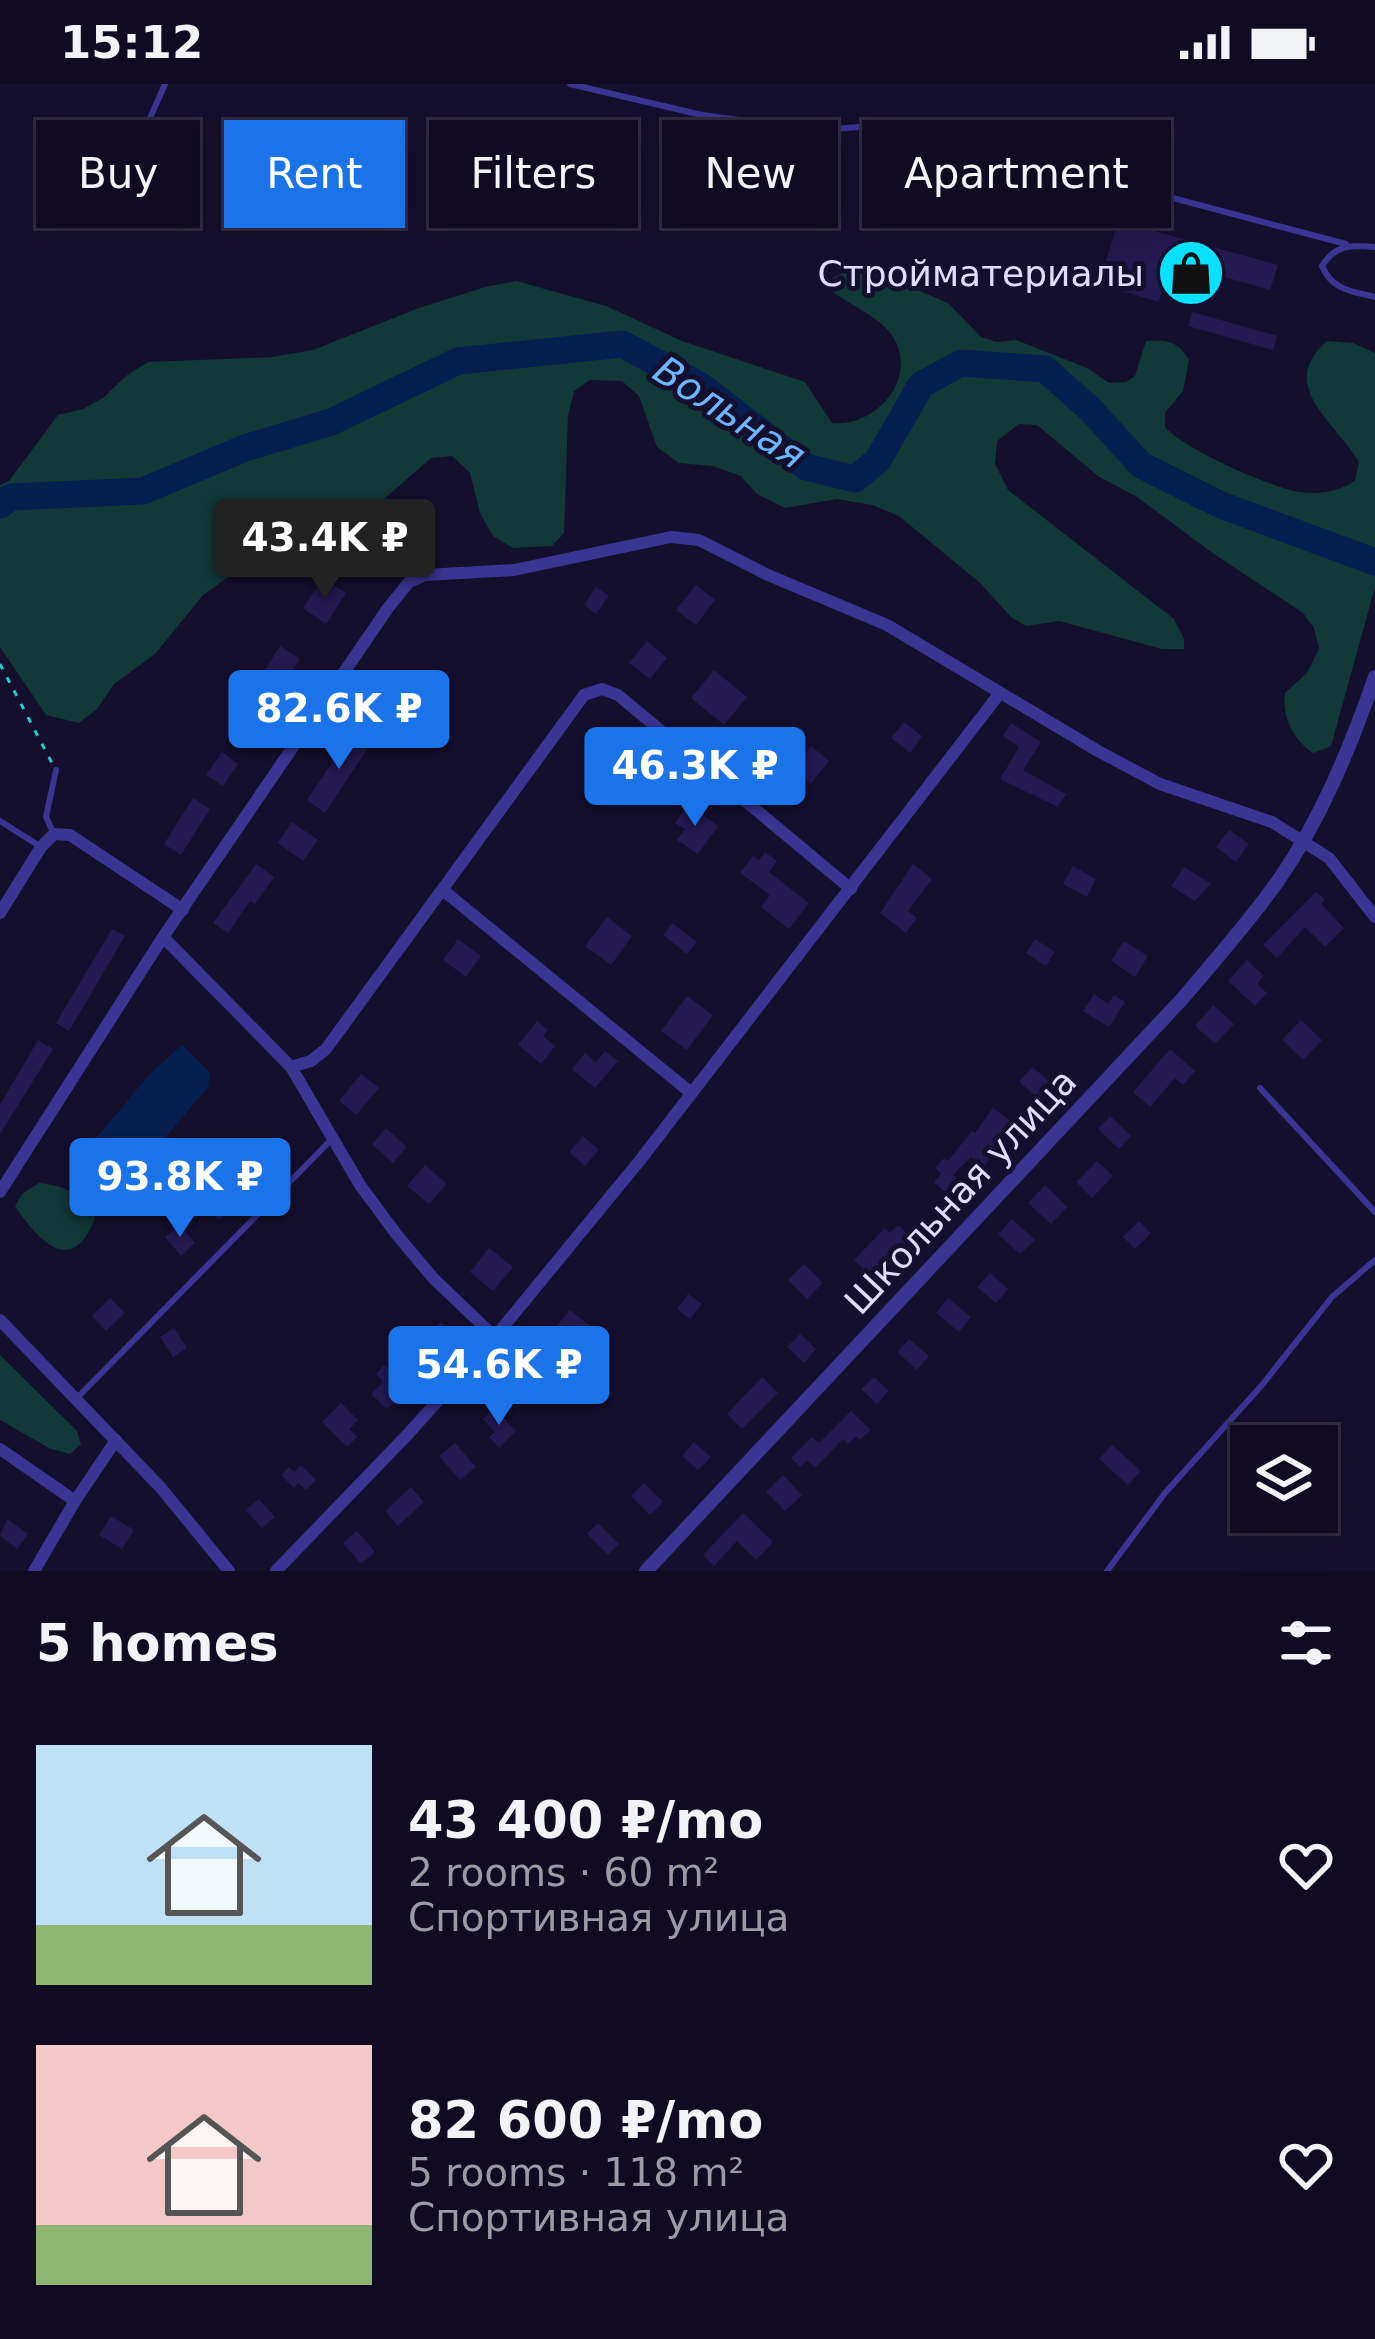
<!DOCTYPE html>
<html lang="en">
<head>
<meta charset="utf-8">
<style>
	body { margin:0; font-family:"DejaVu Sans",sans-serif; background:#1e192f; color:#f1f3f6; height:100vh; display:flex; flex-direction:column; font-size:45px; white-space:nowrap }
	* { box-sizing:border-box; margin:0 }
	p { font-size:39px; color:#9c9ba5 }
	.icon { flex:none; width:66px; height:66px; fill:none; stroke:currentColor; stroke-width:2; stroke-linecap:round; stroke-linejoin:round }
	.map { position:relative; height:1487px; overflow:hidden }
	.panel { display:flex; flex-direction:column; background:#100b22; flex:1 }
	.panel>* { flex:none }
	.banner { position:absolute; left:36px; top:36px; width:1305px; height:108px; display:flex; gap:24px }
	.tools { position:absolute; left:1230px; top:1341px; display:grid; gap:24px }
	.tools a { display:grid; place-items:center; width:108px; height:108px; border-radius:0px; background:#100b22; box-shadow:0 6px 30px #0003,0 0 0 3px #302b40; font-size:60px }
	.price { position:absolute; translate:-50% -102px; padding:0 27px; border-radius:12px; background:#1a73e8; color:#fff; font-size:39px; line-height:78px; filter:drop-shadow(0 3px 6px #0008) }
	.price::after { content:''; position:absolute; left:50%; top:72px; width:36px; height:27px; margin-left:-18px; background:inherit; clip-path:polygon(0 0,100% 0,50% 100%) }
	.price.on { background:#222; color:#fff }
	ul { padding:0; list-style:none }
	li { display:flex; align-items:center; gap:36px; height:300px; padding:0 36px }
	li span { display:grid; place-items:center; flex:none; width:336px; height:240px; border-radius:0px; color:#555 }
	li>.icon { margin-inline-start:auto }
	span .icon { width:144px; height:144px; fill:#fffc; stroke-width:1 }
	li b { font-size:51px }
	h2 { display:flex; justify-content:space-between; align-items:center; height:144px; padding:0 36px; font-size:51px }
	.chip { padding:0 42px; border-radius:0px; background:#100b22; box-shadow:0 6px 30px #0003,0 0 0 3px #302b40; font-size:42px; line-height:108px }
	.chip.on { background:#1a73e8; color:#fff }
	.status { display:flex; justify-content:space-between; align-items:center; height:84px; padding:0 60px; background:#100b22; direction:ltr }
	.status svg { height:33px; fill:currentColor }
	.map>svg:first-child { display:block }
</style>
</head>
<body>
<div class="status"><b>15:12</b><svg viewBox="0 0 49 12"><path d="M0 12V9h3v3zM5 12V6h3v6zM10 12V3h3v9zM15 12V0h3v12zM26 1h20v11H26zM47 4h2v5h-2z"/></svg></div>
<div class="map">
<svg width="1375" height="1487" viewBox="0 0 1375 1487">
	<rect width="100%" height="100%" fill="#150f2e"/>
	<path fill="#113938" d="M 849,186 L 889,194 L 948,219 L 981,253 L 996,258 L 1016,256 L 1087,284 L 1109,299 L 1126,298 L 1135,292 L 1146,257 C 1167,255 1177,257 1189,275 L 1183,307 L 1165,329 L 1165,343 C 1184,365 1271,404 1300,408 C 1320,411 1339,407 1355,397 L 1359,378 C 1335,338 1276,301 1327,257 L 1353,259 L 1375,269 L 1375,503 L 1331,662 L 1313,669 C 1292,654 1282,633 1285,609 L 1307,589 L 1319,565 L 1314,544 L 1303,529 L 1214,470 L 1137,413 L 1098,392 L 1037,341 L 1019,340 L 997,357 L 995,380 L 1008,406 L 1174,535 L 1184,555 L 1184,565 L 1162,565 L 1059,537 L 1026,542 L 1011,533 L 980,499 L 899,432 L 872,421 L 837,415 L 785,424 L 757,410 L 741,392 L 712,382 L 679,379 L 657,363 L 639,312 L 622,297 L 590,296 L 574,307 L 568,331 L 564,449 L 552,462 L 513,464 L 493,452 L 480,429 L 470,389 L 452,372 L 431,374 L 376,422 L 308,445 L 254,475 L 203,511 L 155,570 L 114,600 L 97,625 L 79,639 L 46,631 L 0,563 L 0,401 L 9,397 L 58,331 L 83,325 L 103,314 L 126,292 L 148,278 L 272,273 L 313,266 L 419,224 L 485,203 L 516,197 L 606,222 L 682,257 L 805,298 L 832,339 C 875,343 915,298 896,258 C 885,234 850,222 829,205 L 831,195 Z
		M 39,1099 C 67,1102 80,1110 95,1134 C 72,1195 37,1155 15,1122 L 22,1110 Z
		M 0,1271 L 77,1347 L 81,1360 L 70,1370 L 51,1365 L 0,1336 Z"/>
	<path fill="#051f51" d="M 182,961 L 210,989 L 208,1003 C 174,1042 144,1088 91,1100 L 79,1089 L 77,1077 L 149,991 Z"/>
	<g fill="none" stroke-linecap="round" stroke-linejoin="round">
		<path stroke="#051f51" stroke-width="27" d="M 0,421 L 11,413 L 143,407 L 245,364 L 331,338 L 458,277 L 622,260 L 701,302 L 806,383 L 855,395 L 878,376 L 921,301 L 961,279 L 1045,285 L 1091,326 L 1141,381 L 1221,421 L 1375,478"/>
	</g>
	<path fill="#251951" d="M 51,64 L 88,73 L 81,96 L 45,86 Z
		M 1084,103 L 1103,109 L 1095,133 L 1076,127 Z
		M 1118,137 L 1278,181 L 1270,206 L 1169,177 L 1159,218 L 1099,200 Z
		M 1192,228 L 1277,252 L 1273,266 L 1188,242 Z
		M 323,494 L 346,509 L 326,540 L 303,524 Z
		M 696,501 L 715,516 L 696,541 L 676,526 Z
		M 596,503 L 609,512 L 596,530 L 584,521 Z
		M 647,557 L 667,574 L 650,595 L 629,579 Z
		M 280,562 L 300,575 L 267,627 L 247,615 Z
		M 714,586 L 747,613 L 724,641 L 691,614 Z
		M 388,603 L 405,615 L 388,638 L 371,626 Z
		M 904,638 L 922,652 L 910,669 L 891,654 Z
		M 1011,639 L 1041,658 L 1023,686 L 1066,710 L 1058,723 L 1000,695 L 1019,663 L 1003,652 Z
		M 354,646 L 371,659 L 325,729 L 307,716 Z
		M 758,652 L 778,670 L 760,691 L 740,674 Z
		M 811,662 L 829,677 L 811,700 L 793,685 Z
		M 222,668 L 238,680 L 223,702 L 206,691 Z
		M 657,678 L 679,694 L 668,709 L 646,693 Z
		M 193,714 L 210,725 L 181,771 L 164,760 Z
		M 688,721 L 718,742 L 698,770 L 677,756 L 685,745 L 675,739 Z
		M 292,738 L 318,756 L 303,777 L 278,759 Z
		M 1229,746 L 1249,760 L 1236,778 L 1216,763 Z
		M 765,768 L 777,777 L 769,788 L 809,819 L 789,845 L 761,823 L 770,811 L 740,789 L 753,772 L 759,776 Z
		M 256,780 L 274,793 L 255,820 L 250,817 L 228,849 L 213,839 Z
		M 913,780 L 932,795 L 908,827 L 917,834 L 906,849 L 880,829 Z
		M 1073,782 L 1096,795 L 1087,813 L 1063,800 Z
		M 1184,783 L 1211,800 L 1195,817 L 1171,802 Z
		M 1316,808 L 1325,815 L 1321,820 L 1344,844 L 1325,863 L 1305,843 L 1277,874 L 1263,861 Z
		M 607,833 L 632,852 L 611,881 L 585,862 Z
		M 672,839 L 697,858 L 687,870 L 663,851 Z
		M 112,845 L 125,852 L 69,947 L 56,939 Z
		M 458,855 L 481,872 L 466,893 L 443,876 Z
		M 1035,855 L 1055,868 L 1046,882 L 1026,869 Z
		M 1124,857 L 1148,872 L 1135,893 L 1111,877 Z
		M 1247,876 L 1264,892 L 1257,900 L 1267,909 L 1255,922 L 1228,897 Z
		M 1094,910 L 1108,920 L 1114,911 L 1125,918 L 1109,943 L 1083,927 Z
		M 687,912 L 713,931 L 687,966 L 661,947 Z
		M 1213,921 L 1234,940 L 1215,960 L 1195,942 Z
		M 1301,936 L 1322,956 L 1303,976 L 1282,956 Z
		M 537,937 L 548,946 L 543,952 L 555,962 L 541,980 L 518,961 Z
		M 38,956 L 53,965 L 0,1050 L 0,1021 Z
		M 1170,965 L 1195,987 L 1183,1001 L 1175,994 L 1150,1023 L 1133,1008 Z
		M 605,967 L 618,977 L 595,1004 L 572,985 L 585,969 L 596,978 Z
		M 1032,983 L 1055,1002 L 1042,1017 L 1019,998 Z
		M 361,990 L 379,1004 L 356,1031 L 339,1017 Z
		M 993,1024 L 1012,1038 L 984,1083 L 971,1073 L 953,1091 L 965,1101 L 952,1115 L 934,1098 L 941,1090 L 935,1084 L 944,1074 L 948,1077 L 972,1047 L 975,1049 Z
		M 1110,1032 L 1131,1052 L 1119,1065 L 1098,1045 Z
		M 386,1044 L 407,1063 L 393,1079 L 372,1060 Z
		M 583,1052 L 599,1066 L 585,1082 L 569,1068 Z
		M 1097,1077 L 1113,1092 L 1092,1114 L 1076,1098 Z
		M 425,1081 L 447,1100 L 429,1120 L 407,1102 Z
		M 1045,1101 L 1067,1123 L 1051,1140 L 1028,1119 Z
		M 221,1106 L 236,1120 L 219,1137 L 205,1123 Z
		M 1012,1135 L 1035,1156 L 1020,1170 L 998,1150 Z
		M 1139,1137 L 1151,1149 L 1135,1165 L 1123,1153 Z
		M 179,1141 L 195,1159 L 181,1172 L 165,1153 Z
		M 898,1141 L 916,1157 L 875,1196 L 854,1176 L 885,1144 L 890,1149 Z
		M 489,1164 L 513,1183 L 493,1207 L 470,1188 Z
		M 804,1180 L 823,1199 L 807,1215 L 788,1196 Z
		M 990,1189 L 1008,1205 L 996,1219 L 977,1203 Z
		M 688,1210 L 702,1220 L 690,1235 L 677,1225 Z
		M 110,1214 L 125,1229 L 106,1247 L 92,1232 Z
		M 948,1214 L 971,1233 L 959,1248 L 936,1229 Z
		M 570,1226 L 590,1242 L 573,1262 L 554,1245 Z
		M 441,1238 L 458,1255 L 434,1279 L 417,1261 Z
		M 174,1244 L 187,1264 L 173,1273 L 160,1253 Z
		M 800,1250 L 816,1265 L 804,1279 L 787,1263 Z
		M 909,1255 L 929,1272 L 917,1286 L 897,1268 Z
		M 384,1281 L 408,1305 L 387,1325 L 371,1310 L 383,1298 L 376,1290 Z
		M 762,1293 L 778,1309 L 742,1345 L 727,1330 Z
		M 874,1293 L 889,1307 L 877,1320 L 861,1305 Z
		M 341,1319 L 358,1336 L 349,1345 L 357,1353 L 347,1363 L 322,1338 Z
		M 494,1324 L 516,1347 L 499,1364 L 489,1353 L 495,1348 L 483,1335 Z
		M 851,1327 L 871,1346 L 860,1356 L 856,1352 L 848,1360 L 843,1355 L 815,1384 L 807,1376 L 800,1383 L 791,1374 L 812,1353 L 819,1359 Z
		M 694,1358 L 711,1373 L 698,1386 L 682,1372 Z
		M 455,1359 L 476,1383 L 460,1396 L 439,1372 Z
		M 1112,1361 L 1141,1387 L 1128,1401 L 1099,1375 Z
		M 301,1381 L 316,1396 L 306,1406 L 298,1399 L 294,1404 L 281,1391 L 289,1383 L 294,1388 Z
		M 783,1391 L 802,1411 L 785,1427 L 766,1408 Z
		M 644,1399 L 663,1418 L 650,1431 L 631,1412 Z
		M 411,1403 L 424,1418 L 398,1442 L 385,1427 Z
		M 259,1415 L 275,1433 L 262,1444 L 246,1426 Z
		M 743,1429 L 773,1458 L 756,1476 L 737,1457 L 714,1482 L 703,1471 Z
		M 111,1432 L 134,1446 L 122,1465 L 99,1451 Z
		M 7,1435 L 28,1450 L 17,1465 L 0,1452 Z
		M 598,1439 L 619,1460 L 608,1471 L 587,1450 Z
		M 357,1447 L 375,1468 L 361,1480 L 343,1459 Z"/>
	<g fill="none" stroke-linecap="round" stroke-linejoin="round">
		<path stroke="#23cbc4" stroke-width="3" stroke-dasharray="6 9" stroke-linecap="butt" d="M 0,580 L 52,679"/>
		<path stroke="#3a3592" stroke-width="6" d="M 570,0 L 702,31 L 816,46 L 904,40 L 928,45 L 996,74 L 1060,84 L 1346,160
			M 121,100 L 165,0
			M 1375,163 C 1351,161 1336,160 1322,182 C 1332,206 1351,207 1375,213
			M 0,737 L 41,763
			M 54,750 L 46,733 L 56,686
			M 1260,1004 L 1375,1128
			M 76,1315 L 331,1056
			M 1107,1487 L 1165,1409 L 1262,1301 L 1332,1213 L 1375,1176"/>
		<path stroke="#3a3592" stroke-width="12" d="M 444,807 L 690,1008
			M 0,829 L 41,763 L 54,750 L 70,751 L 183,826
			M 163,853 L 291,983 L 360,1101 L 397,1151 L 434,1195 L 495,1253
			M 291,983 L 311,977 L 326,965 L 584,611 L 602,605 L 618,611 L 851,805
			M 0,1108 L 163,853 L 388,524 L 409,498 L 425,491 L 514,486 L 671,453 L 699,456 L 768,491 L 887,541 L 1098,667 L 1160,700 L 1272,738 L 1329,774 L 1375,833
			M 0,1236 L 161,1404 L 229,1487
			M 0,1365 L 75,1417 L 34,1487
			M 75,1417 L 116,1356
			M 276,1487 L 408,1350 L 495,1253 L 641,1075 L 1000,609"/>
		<path stroke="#3a3592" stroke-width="14" d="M 646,1487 L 1183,914 C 1215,876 1249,838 1278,797 C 1321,735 1350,664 1375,593"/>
	</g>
	<defs>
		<g id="shop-disc" transform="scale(3.45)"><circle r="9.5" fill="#08e2ff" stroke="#150f2e"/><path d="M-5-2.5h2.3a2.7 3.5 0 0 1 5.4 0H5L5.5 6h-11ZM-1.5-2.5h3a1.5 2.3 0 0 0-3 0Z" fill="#111"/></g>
	</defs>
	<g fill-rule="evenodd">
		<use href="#shop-disc" x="1191" y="189"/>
	</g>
	<g text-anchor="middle" stroke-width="10" stroke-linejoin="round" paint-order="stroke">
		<g font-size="36" fill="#e0dcff" stroke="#150f2e" text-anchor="end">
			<text x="1144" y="202">Стройматериалы</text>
		</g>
		<g font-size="36" fill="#e0dcff" stroke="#150f2e">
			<text transform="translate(960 1107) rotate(-47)" y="13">Школьная улица</text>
		</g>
		<g font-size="39" font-style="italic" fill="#6ab7ff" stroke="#150f2e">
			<text transform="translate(730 328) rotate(33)" y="14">Вольная</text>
		</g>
	</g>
</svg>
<div class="tools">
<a><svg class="icon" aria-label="layers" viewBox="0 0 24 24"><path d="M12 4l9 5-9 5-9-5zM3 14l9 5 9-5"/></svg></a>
</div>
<b class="price on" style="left:325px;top:517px">43.4K ₽</b>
<b class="price" style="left:339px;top:688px">82.6K ₽</b>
<b class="price" style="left:695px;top:745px">46.3K ₽</b>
<b class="price" style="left:180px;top:1156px">93.8K ₽</b>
<b class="price" style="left:499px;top:1344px">54.6K ₽</b>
<div class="banner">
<a class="chip">Buy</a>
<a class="chip on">Rent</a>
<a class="chip">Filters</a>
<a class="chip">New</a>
<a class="chip">Apartment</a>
</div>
</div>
<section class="panel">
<h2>5 homes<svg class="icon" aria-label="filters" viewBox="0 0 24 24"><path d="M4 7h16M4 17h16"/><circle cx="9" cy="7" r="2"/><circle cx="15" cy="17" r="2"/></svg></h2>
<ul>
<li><span style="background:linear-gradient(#bfe0f5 75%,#8fb573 0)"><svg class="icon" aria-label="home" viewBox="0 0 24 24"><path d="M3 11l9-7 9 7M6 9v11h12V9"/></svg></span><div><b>43 400 ₽/mo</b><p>2 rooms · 60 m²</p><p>Спортивная улица</p></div><svg class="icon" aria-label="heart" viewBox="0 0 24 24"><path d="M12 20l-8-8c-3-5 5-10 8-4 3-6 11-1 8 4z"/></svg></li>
<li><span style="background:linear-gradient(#f6c9c9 75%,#8fb573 0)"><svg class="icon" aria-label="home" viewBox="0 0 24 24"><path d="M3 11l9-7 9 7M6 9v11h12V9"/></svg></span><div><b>82 600 ₽/mo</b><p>5 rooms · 118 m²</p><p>Спортивная улица</p></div><svg class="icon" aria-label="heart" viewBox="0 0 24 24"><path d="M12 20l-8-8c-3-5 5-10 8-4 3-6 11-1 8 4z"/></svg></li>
</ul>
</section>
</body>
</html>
